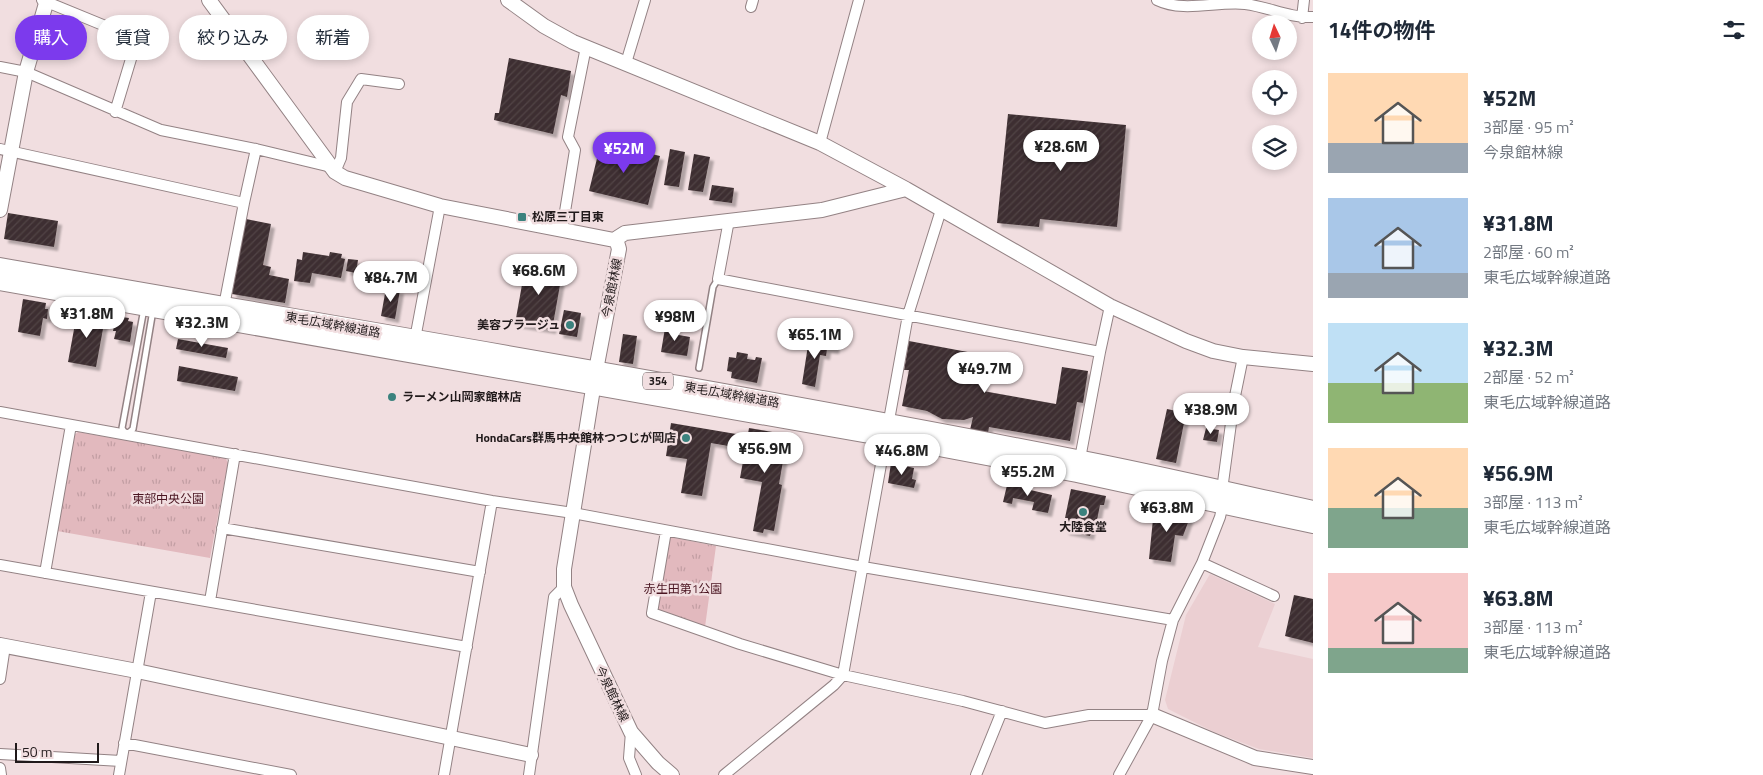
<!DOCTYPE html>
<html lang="ja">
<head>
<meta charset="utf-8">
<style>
	body { margin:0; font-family:"Titillium Web","Noto Sans JP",sans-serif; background:#f6f6f7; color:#1f2937; height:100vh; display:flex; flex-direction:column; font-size:19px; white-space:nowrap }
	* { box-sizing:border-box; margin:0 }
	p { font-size:16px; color:#747a83 }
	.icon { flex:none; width:28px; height:28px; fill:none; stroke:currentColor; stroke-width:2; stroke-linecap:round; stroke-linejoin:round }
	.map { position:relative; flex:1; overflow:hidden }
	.panel { display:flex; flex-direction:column; background:#fff; width:450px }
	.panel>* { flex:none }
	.top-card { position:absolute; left:15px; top:15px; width:475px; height:45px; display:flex; gap:10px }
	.needle { width:32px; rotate:356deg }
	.controls { position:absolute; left:1252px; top:15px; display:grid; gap:10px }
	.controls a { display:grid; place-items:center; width:45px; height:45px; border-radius:50%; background:#fff; box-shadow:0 2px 8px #0003; font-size:25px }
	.scale { position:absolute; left:15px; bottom:12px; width:84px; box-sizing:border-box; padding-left:5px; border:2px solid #211a1b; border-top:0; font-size:14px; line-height:18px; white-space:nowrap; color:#211a1b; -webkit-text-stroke:4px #f1dee0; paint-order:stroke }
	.price { position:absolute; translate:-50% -42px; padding:0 11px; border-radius:18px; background:#fff; color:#222; font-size:16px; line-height:32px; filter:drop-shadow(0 1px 2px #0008) }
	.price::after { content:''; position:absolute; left:50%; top:30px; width:15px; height:11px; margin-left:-8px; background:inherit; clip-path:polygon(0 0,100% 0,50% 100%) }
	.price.active { background:#7c3aed; color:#fff }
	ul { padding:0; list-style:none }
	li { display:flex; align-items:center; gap:15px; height:125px; padding:0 15px }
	li span { display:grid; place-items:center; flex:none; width:140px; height:100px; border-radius:0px; color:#555 }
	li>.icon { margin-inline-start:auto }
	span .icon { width:60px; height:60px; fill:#fffc; stroke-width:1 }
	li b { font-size:21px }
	h2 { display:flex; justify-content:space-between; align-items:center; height:60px; padding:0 15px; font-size:21px }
	.chip { padding:0 18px; border-radius:22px; background:#fff; box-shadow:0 2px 8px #0003; font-size:18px; line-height:45px }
	.chip.active { background:#7c3aed; color:#fff }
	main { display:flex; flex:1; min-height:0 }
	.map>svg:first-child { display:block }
</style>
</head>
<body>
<main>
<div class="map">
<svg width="1313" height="775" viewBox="0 0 1313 775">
	<defs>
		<pattern id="park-tufts" width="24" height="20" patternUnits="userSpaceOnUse" patternTransform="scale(1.25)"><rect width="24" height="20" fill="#e2b9be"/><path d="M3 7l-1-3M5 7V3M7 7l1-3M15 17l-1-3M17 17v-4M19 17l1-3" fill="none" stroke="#c29ea3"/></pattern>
		<pattern id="building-hatch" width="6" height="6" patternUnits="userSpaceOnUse" patternTransform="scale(1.25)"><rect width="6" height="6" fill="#3e2f31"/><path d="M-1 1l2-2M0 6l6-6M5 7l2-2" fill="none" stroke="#514446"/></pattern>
		<filter id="shadow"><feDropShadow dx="4" dy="4" stdDeviation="1" flood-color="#0004"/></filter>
	</defs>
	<rect width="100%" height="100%" fill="#f1dee0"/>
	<path fill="#ebcfd2" d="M 1210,574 L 1275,604 L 1258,647 L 1313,659 L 1313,758 L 1259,749 L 1214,732 L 1168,709 L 1165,700 L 1186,615 Z"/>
	<path fill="url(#park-tufts)" d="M 78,432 L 225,457 L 228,463 L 210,558 L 57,531 L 73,436 Z
		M 665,536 L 716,546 L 705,627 L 652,613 Z"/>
	<path fill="url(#building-hatch)" filter="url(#shadow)" d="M 509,58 L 571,71 L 567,97 L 561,95 L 553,134 L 494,120 L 495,113 L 499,113 Z
		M 1008,114 L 1126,125 L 1117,227 L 1040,219 L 1039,227 L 997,223 Z
		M 601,142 L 660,156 L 648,205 L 589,191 Z
		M 670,149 L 685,152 L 679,187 L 664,185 Z
		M 694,154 L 710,157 L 703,192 L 688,190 Z
		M 712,185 L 734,188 L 732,203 L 709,200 Z
		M 8,213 L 58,221 L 54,247 L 4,239 Z
		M 246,219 L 271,224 L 263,265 L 271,267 L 269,275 L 289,279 L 285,303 L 232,294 Z
		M 303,252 L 329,256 L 330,252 L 342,254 L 341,258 L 345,259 L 341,278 L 312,273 L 310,283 L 294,281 L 297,259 L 302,260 Z
		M 348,259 L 358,260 L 356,273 L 346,271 Z
		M 526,262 L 563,268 L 552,330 L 515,324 Z
		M 386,288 L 400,290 L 395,319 L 381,316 Z
		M 23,299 L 46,303 L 45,309 L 48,309 L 47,319 L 43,318 L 40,336 L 18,332 Z
		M 564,310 L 581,313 L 577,337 L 559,334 Z
		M 85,312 L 96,314 L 96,316 L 105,318 L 96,367 L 68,362 L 77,313 L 85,314 Z
		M 122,317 L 129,318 L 128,321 L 133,322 L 130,342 L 114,339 L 116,331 L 113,331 L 114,325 L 116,325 L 118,320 L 122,320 Z
		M 666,322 L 675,324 L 673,334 L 690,337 L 687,356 L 661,352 Z
		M 623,334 L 637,336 L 633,364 L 619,362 Z
		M 178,339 L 228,348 L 226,358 L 176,349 Z
		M 809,339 L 836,344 L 835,350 L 827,349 L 826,356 L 820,355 L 815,387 L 802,384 Z
		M 909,341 L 989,356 L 983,391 L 1056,404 L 1062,367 L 1088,371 L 1083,403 L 1077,402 L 1070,441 L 989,427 L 988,433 L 970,430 L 973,417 L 964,420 L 942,419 L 927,411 L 902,406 L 909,370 L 904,370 Z
		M 737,352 L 748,354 L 747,359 L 755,360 L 756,357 L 762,358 L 757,383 L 731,378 L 732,372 L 727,371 L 729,357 L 736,358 Z
		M 179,366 L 238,377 L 235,391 L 177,381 Z
		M 1167,409 L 1186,413 L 1176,463 L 1156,459 Z
		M 671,423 L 742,435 L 740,448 L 711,443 L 702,496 L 681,493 L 687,459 L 666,456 Z
		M 749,428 L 778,433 L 776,442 L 786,444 L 779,484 L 782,485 L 774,531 L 764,529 L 763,533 L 753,531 L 762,482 L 740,478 Z
		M 1206,428 L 1219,430 L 1217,442 L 1203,440 Z
		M 891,463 L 914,468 L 912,479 L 916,480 L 914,488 L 888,483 Z
		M 1008,481 L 1027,485 L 1026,489 L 1052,495 L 1048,513 L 1032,510 L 1034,502 L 1013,498 L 1012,504 L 1003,502 Z
		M 1071,489 L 1106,496 L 1104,505 L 1100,505 L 1096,525 L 1093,524 L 1090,536 L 1065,531 L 1068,518 L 1065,518 Z
		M 1154,509 L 1187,511 L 1190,517 L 1183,536 L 1175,535 L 1171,562 L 1149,559 Z
		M 1294,595 L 1313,599 L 1313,643 L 1285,636 Z"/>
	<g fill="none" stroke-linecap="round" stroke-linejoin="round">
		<g stroke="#938284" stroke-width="8">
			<path id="lane" d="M 149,308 L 152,316 L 133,429 L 126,435 L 122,428 L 143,314 Z
				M 699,368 L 713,287 L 718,279"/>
		</g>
		<g stroke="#938284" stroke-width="12">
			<path id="street" d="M 42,0 L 137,39 L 115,112
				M 1157,0 C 1184,13 1216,1 1245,4 C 1269,7 1289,18 1313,17
				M 751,7 L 753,0
				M 1302,18 L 1304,0
				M 626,63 L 645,0
				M 0,67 L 26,72 L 161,130 L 256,149 L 331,167
				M 820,143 L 859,0
				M 0,149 L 244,203
				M 335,172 L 341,158 L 347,102 L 361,79 L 399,84
				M 729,220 L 718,279 L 1100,352 L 1110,306
				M 562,230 L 575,150 L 568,137 L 586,47
				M 224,306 L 244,203 L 256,149
				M 415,339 L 440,206
				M 0,412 L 492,501 L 573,513 L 863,567 L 1173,620
				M 1079,464 L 1100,352
				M 222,528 L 480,572
				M 666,531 L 652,613 L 740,644 L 843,675 L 963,701 L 1045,723 L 1089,715 L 1152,715
				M 1202,563 L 1274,596
				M 0,565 L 467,647
				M 45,573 L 71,425
				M 210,601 L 235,454
				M 0,679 L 5,646
				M 631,732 L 629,758 L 636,775
				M 124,743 L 291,775
				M 0,754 L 121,761
				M 0,768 L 1,775
				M 119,775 L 151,592
				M 444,775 L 492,501
				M 529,775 L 554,597 L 564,587
				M 724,775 L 834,685 L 843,675 L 908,315 L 941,210
				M 976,775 L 1002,711
				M 1119,775 L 1152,715 L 1162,661 L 1173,620 L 1202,563 L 1220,517 L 1223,504 L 1222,490 L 1234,401 L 1243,357"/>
		</g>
		<g stroke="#938284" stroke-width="16">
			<path id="secondary" d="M 209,0 L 335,172 L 345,178 L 440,206 L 614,240 L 617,242 L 619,249 L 596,370 L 564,569 L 564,587 L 571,605 L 631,732 L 658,763 L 672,775
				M 508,0 L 544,26 L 573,42 L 820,143 L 906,189 L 1110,306 L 1186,341 L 1213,351 L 1243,357 L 1313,364
				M 0,210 L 26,72 L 47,0
				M 614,240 L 625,233 L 822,210 L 906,189
				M 0,645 L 137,671 L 531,755
				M 1152,715 L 1255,758 L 1313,767"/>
		</g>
		<g stroke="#938284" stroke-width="20">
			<path id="highway" d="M 0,267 C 359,330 719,389 1077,459 C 1156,474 1234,493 1313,510
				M 0,281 L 886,437 L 1077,473 L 1313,524"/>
		</g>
		<use href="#lane" stroke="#fff" stroke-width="5"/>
		<use href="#street" stroke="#fff" stroke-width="10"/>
		<use href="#secondary" stroke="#fff" stroke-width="14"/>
		<use href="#highway" stroke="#fff" stroke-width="18"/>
	</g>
	<g fill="#3b827e" stroke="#f1dee0" stroke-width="2">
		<rect x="517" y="212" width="10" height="10" rx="2.5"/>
		<circle cx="570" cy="325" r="5"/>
		<circle cx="392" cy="397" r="5"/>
		<circle cx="686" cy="438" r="5"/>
		<circle cx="1083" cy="512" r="5"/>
	</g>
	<g text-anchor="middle" stroke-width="5" stroke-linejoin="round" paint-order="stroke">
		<rect fill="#f1dee0" stroke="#5f5556" stroke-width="1" x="643" y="372.5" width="30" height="17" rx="4"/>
		<g font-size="11" font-weight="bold" fill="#211a1b">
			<text x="658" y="385">354</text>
		</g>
		<g font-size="12" font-weight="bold" fill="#211a1b" stroke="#f1dee0" text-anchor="start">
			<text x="532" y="221">松原三丁目東</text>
			<text x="560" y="329" text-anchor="end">美容プラージュ</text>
			<text x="402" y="401">ラーメン山岡家館林店</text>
			<text x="676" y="442" text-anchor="end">HondaCars群馬中央館林つつじが岡店</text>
			<text x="1083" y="531" text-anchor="middle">大陸食堂</text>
		</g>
		<g font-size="12" fill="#211a1b" stroke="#f1dee0">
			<text transform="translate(612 288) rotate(-79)" y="4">今泉館林線</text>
			<text transform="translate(333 325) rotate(10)" y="4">東毛広域幹線道路</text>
			<text transform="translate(732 395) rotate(10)" y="4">東毛広域幹線道路</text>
			<text transform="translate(612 694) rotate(64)" y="4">今泉館林線</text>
		</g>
		<g font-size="12" fill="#4a1521" stroke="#f1dee0">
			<text x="168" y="503">東部中央公園</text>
			<text x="683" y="593">赤生田第1公園</text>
		</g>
	</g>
</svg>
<div class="controls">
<a><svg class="needle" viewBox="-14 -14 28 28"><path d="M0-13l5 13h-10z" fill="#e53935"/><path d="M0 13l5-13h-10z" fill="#747a83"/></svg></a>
<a><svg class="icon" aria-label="locate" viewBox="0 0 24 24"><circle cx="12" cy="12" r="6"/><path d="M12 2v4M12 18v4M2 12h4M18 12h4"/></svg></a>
<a><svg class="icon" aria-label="layers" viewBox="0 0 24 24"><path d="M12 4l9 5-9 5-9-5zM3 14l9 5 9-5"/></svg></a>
</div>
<div class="scale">50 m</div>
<b class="price" style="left:1061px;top:172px">¥28.6M</b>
<b class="price active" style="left:624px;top:174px">¥52M</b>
<b class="price" style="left:539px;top:296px">¥68.6M</b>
<b class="price" style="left:391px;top:303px">¥84.7M</b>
<b class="price" style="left:87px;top:339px">¥31.8M</b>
<b class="price" style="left:675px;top:342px">¥98M</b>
<b class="price" style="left:202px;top:348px">¥32.3M</b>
<b class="price" style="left:815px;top:360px">¥65.1M</b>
<b class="price" style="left:985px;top:394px">¥49.7M</b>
<b class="price" style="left:1211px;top:435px">¥38.9M</b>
<b class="price" style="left:765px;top:474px">¥56.9M</b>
<b class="price" style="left:902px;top:476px">¥46.8M</b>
<b class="price" style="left:1028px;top:497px">¥55.2M</b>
<b class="price" style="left:1167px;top:533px">¥63.8M</b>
<div class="top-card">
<a class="chip active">購入</a>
<a class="chip">賃貸</a>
<a class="chip">絞り込み</a>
<a class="chip">新着</a>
</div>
</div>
<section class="panel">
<h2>14件の物件<svg class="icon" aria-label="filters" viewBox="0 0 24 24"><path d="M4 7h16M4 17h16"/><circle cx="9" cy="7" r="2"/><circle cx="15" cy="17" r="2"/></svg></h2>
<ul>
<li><span style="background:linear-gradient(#ffd9b3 70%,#9aa5b1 0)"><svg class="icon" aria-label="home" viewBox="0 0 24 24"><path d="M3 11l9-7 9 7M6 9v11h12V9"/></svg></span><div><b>¥52M</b><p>3部屋 · 95 m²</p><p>今泉館林線</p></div></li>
<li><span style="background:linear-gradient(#a9c7e8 75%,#9aa5b1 0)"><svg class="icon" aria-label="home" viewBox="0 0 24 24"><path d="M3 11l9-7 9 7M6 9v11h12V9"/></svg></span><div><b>¥31.8M</b><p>2部屋 · 60 m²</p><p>東毛広域幹線道路</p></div></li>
<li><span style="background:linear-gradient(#bfe0f5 60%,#8fb573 0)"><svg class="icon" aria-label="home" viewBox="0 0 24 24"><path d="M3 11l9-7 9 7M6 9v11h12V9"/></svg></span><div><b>¥32.3M</b><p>2部屋 · 52 m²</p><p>東毛広域幹線道路</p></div></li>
<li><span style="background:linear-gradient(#ffd9b3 60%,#7fa58c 0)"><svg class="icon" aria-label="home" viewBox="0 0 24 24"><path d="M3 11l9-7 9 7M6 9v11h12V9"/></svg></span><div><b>¥56.9M</b><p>3部屋 · 113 m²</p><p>東毛広域幹線道路</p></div></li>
<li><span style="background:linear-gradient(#f6c9c9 75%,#7fa58c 0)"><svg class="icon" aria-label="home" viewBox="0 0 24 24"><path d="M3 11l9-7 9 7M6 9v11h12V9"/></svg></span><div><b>¥63.8M</b><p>3部屋 · 113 m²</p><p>東毛広域幹線道路</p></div></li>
</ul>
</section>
</main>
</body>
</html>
